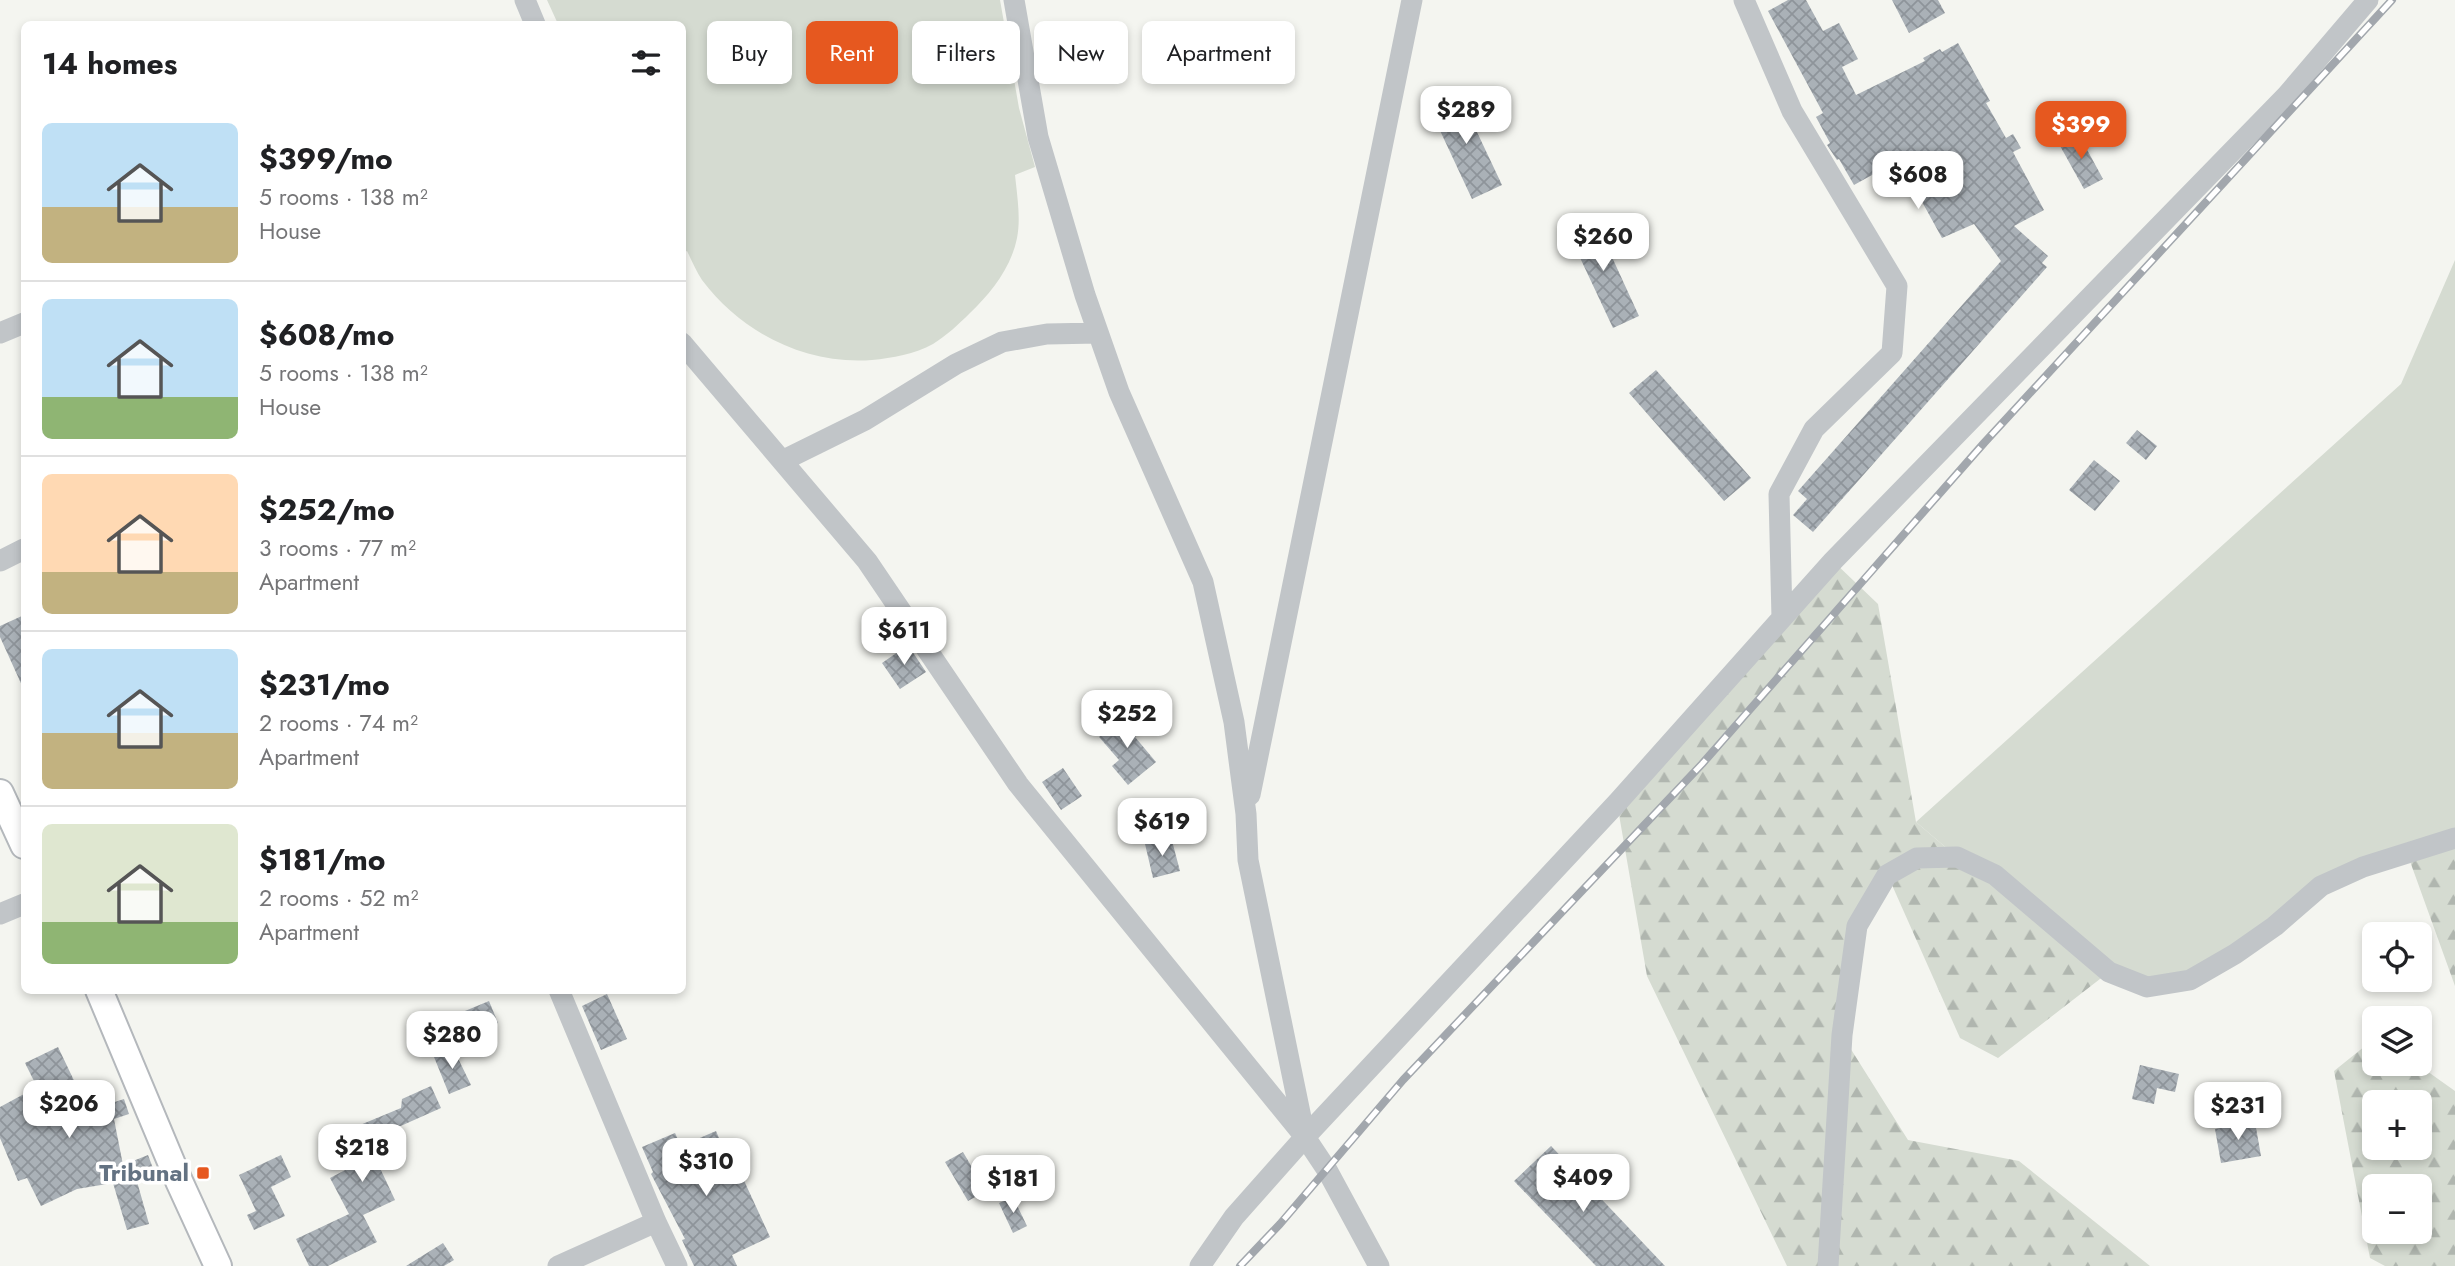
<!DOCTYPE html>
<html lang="en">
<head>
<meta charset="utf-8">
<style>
	body { margin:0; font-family:Jost,sans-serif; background:#f6f6f6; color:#202124; height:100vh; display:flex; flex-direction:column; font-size:26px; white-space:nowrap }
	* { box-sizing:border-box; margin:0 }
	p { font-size:23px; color:#757577 }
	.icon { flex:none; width:38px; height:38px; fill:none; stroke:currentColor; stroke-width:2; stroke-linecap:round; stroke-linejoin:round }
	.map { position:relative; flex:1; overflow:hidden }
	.sheet { position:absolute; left:21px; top:21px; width:665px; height:973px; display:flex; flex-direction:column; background:#fff; border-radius:10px; box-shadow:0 4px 10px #0003 }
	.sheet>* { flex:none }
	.banner { position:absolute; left:707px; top:21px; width:665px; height:63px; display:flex; gap:14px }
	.fabs { position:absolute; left:2362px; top:922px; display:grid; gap:14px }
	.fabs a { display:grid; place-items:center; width:70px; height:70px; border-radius:10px; background:#fff; box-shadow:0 4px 10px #0003; font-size:35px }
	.price { position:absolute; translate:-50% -60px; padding:0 16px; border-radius:14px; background:#fff; color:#222; font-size:23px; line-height:46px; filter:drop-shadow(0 2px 4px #0008) }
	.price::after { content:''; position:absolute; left:50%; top:42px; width:21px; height:16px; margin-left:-10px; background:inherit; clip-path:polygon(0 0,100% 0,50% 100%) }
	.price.on { background:#e6581f; color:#fff }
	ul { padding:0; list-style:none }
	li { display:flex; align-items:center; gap:21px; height:175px; padding:0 21px }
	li+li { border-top:2px solid #e0e0e0 }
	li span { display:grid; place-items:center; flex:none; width:196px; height:140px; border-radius:10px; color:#555 }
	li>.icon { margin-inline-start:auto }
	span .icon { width:84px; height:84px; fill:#fffc; stroke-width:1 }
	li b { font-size:30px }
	h2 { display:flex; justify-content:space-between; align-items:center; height:84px; padding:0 21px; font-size:30px }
	.tag { padding:0 24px; border-radius:10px; background:#fff; box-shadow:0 4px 10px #0003; font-size:24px; line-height:63px }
	.tag.on { background:#e6581f; color:#fff }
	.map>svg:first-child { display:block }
</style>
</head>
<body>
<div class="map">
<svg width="2455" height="1266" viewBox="0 0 2455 1266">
	<defs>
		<pattern id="forest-firs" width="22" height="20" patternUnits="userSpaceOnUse" patternTransform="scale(1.75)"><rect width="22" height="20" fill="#d5dbd1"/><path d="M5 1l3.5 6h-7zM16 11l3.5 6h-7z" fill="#b0b6af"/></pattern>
		<pattern id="building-cross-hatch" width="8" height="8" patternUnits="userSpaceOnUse" patternTransform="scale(1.75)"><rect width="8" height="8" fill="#aab1b7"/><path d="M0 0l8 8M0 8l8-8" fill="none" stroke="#8e949a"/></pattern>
	</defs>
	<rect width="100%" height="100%" fill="#f4f5f0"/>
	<path fill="#d5dbd1" d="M 547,0 L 1000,0 L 1019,108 L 1035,167 L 1015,175 C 1017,195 1021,218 1017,238 C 1011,268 991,293 970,313 C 959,324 946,336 933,344 C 915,354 892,358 872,360 C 805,365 742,333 702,280 C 696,271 692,261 687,251 L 683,253 L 682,24 L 558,24 Z
		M 2455,260 L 2455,838 L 2363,867 L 2235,954 L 2147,987 L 1957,857 L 1916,822 L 2401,384 Z"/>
	<path fill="url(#forest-firs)" fill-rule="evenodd" d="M 1833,561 L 1878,604 L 1916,822 L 1957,857 L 2109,972 L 1998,1058 L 1960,1038 L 1888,876 L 1857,926 L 1842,1035 L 1908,1140 L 2019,1161 L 2150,1266 L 1787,1266 L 1647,976 L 1617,803 Z
		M 2455,838 L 2455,986 L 2407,853 Z
		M 2375,1038 L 2375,1064 L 2417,1064 L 2455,1091 L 2455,1266 L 2385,1266 L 2370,1258 L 2334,1071 ZM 2375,1102 L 2420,1102 L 2420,1148 L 2375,1148 ZM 2375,1186 L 2420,1186 L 2420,1232 L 2375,1232 Z"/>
	<path fill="url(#building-cross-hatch)" d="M 1788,0 L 1806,0 L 1823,31 L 1839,23 L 1858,59 L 1842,67 L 1856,95 L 1925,61 L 1923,58 L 1940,49 L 1942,52 L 1958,43 L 1990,101 L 1986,103 L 2006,138 L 2013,134 L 2021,148 L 2013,152 L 2044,210 L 2014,226 L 2048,256 L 2042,263 L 2047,267 L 1813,532 L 1793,515 L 1807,499 L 1798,491 L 2001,261 L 1974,224 L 1942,238 L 1899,160 L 1854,185 L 1839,159 L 1837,160 L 1827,145 L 1830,143 L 1816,117 L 1823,113 L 1768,11 Z
		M 1892,0 L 1938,0 L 1945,13 L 1909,33 Z
		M 1459,94 L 1502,185 L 1472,199 L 1429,107 Z
		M 2078,133 L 2103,179 L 2084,189 L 2059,144 Z
		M 1594,218 L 1639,316 L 1613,328 L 1567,230 Z
		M 1656,370 L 1751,478 L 1724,501 L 1629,393 Z
		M 2137,430 L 2157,446 L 2146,460 L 2126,443 Z
		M 2094,460 L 2120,481 L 2095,511 L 2069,490 Z
		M 24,615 L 24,690 L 0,637 L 0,626 Z
		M 908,645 L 926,672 L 900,689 L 882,663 Z
		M 1126,714 L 1142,732 L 1135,737 L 1156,762 L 1128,785 L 1112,766 L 1119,760 L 1099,737 Z
		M 1063,768 L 1082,796 L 1061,810 L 1042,782 Z
		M 1171,837 L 1180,871 L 1153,878 L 1145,844 Z
		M 607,994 L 627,1039 L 601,1050 L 582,1006 Z
		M 489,1001 L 498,1023 L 474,1033 L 465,1011 Z
		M 58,1047 L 80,1093 L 90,1092 L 93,1109 L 124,1099 L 129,1114 L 114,1119 L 123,1165 L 148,1155 L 154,1171 L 136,1178 L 149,1224 L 127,1230 L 113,1183 L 77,1189 L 41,1206 L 27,1178 L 18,1181 L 0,1138 L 0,1107 L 37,1087 L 25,1063 Z
		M 453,1048 L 471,1085 L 449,1094 L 434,1057 Z
		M 2140,1065 L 2179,1074 L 2175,1092 L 2157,1088 L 2154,1104 L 2132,1099 Z
		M 431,1086 L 441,1108 L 385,1133 L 389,1142 L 371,1149 L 395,1200 L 363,1215 L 377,1242 L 328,1266 L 309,1266 L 296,1239 L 349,1214 L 330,1178 L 351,1167 L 336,1135 L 401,1108 L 402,1099 Z
		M 2255,1122 L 2261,1156 L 2221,1163 L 2215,1129 Z
		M 716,1131 L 724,1150 L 729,1148 L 770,1237 L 732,1255 L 737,1266 L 694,1266 L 682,1240 L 685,1239 L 651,1174 L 653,1172 L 642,1147 L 675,1133 L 681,1146 Z
		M 1551,1146 L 1665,1266 L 1596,1266 L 1514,1181 Z
		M 963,1152 L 986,1191 L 968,1201 L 945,1162 Z
		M 281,1155 L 291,1177 L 271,1187 L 285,1216 L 254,1230 L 247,1215 L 256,1211 L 239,1175 Z
		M 1013,1197 L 1027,1226 L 1013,1233 L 999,1203 Z
		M 443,1243 L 454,1260 L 444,1266 L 406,1266 Z"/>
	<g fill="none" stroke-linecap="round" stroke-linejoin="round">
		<g stroke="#b4b8bc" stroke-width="30">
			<path id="major" d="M 0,793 L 24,845
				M 99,990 L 179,1181 L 218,1266"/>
		</g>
		<path stroke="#c1c5c8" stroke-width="21" d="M 525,0 L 535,24
			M 1014,0 L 1038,137 L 1085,295 L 1119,392 L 1203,582 L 1234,722 L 1246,814 L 1248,860 L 1305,1137
			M 1744,0 L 1792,111 L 1897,286 L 1892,353 L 1814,429 L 1779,494 L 1782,618
			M 0,333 L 24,323
			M 682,343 L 867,561 L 1018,784 L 1305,1137 L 1327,1170 L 1379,1266
			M 782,461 L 865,420 L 956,364 L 1002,342 L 1047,334 L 1098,333
			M 0,561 L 24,549
			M 1250,795 L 1412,0
			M 0,914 L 24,904
			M 559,990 L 656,1222 L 677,1266
			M 558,1266 L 656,1222
			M 1200,1266 L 1234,1217 L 1305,1137 L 1617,803 L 1833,561 L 2287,95 L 2368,0
			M 1828,1266 L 1842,1035 L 1857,926 L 1887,875 L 1917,858 L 1957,857 L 1995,875 L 2109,972 L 2147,987 L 2190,980 L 2235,954 L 2275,926 L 2321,886 L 2363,867 L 2455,838"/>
		<use href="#major" stroke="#fff" stroke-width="26"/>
		<g stroke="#a2a7ad" stroke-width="8">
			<path id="rail" d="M 1240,1266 L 1280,1224 L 1403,1080 L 1702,764 L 1984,443 L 2392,0"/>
		</g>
		<use href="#rail" stroke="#fff" stroke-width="5" stroke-dasharray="16" stroke-linecap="butt"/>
	</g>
	<rect fill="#e6581f" stroke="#fff" stroke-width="2.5" x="196" y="1166" width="14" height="14" rx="3.5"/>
	<g text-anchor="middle" stroke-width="7" stroke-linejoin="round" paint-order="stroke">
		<g font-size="24" font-weight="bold" fill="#637282" stroke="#fff" text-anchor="end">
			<text x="189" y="1181">Tribunal</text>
		</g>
	</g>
</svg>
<div class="fabs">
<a><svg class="icon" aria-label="locate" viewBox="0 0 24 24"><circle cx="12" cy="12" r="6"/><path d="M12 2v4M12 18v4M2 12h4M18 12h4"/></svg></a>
<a><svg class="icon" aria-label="layers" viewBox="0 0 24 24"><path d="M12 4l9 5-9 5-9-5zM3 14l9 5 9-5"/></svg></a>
<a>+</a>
<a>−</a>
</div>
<b class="price" style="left:1466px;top:146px">$289</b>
<b class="price on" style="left:2081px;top:161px">$399</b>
<b class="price" style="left:1918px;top:211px">$608</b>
<b class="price" style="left:1603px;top:273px">$260</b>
<b class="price" style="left:904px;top:667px">$611</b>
<b class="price" style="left:1127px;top:750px">$252</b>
<b class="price" style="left:1162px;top:858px">$619</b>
<b class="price" style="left:452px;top:1071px">$280</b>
<b class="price" style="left:69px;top:1140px">$206</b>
<b class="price" style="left:2238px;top:1142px">$231</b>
<b class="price" style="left:362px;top:1184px">$218</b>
<b class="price" style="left:706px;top:1198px">$310</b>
<b class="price" style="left:1583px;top:1214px">$409</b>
<b class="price" style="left:1013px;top:1215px">$181</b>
<div class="banner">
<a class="tag">Buy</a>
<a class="tag on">Rent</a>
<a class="tag">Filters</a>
<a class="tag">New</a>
<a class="tag">Apartment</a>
</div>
<section class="sheet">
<h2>14 homes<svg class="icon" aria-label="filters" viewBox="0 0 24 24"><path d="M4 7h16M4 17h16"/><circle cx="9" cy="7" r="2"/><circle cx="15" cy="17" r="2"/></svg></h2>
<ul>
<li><span style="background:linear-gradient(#bfe0f5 60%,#c2b280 0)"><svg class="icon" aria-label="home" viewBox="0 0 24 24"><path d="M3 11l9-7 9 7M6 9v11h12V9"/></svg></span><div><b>$399/mo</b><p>5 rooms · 138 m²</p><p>House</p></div></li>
<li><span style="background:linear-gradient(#bfe0f5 70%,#8fb573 0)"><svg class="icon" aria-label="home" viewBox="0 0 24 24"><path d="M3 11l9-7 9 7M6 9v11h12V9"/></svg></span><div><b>$608/mo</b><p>5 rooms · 138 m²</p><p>House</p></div></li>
<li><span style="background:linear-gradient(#ffd9b3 70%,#c2b280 0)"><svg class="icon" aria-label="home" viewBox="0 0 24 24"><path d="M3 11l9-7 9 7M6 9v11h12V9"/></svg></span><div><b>$252/mo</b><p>3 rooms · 77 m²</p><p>Apartment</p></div></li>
<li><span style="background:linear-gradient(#bfe0f5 60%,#c2b280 0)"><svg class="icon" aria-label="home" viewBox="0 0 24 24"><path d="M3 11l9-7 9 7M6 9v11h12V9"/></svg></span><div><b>$231/mo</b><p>2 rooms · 74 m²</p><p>Apartment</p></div></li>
<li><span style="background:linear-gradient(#dfe7d0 70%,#8fb573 0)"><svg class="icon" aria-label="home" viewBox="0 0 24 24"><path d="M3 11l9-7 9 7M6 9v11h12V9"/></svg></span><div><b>$181/mo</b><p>2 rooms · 52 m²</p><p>Apartment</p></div></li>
</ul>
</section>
</div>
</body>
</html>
